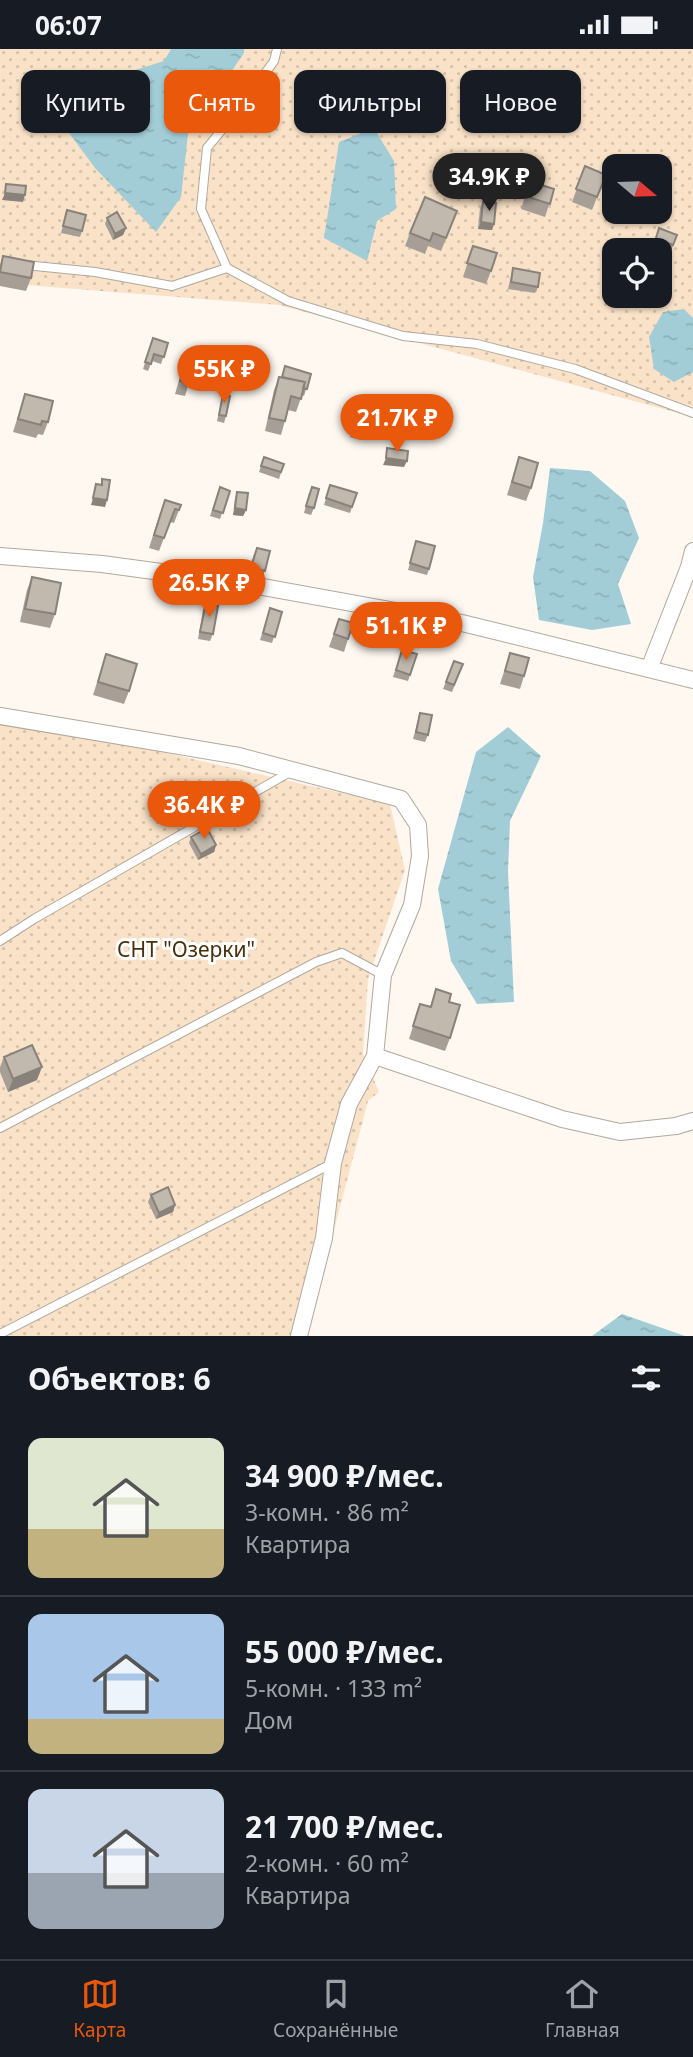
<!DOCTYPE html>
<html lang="ru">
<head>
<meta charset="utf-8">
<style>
	body { margin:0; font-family:"Noto Sans",sans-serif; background:#20242c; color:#f1f3f6; height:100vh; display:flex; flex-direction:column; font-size:26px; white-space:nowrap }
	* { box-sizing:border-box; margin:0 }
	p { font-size:23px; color:#9ea1a6 }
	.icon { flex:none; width:38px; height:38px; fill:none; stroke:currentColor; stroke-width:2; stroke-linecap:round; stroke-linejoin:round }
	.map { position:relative; height:1287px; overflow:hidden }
	.panel { display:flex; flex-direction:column; background:#171b24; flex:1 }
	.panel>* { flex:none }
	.hud { position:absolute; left:21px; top:21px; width:651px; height:63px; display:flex; gap:14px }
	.needle { width:46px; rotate:109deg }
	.controls { position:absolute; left:602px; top:105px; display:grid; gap:14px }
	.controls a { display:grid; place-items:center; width:70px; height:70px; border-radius:14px; background:#171b24; box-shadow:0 2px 5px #0004; font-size:35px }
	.price { position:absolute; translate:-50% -60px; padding:0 16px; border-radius:24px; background:#ea580c; color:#fff; font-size:23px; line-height:46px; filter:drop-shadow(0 2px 4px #0008) }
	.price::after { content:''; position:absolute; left:50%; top:42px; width:21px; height:16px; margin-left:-10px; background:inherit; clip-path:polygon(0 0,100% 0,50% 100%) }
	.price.active { background:#222; color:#fff }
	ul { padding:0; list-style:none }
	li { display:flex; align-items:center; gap:21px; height:175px; padding:0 28px }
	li+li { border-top:2px solid #363941 }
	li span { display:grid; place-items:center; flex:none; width:196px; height:140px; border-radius:14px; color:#555 }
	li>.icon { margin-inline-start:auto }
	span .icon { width:84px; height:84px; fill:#fffc; stroke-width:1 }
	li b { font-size:30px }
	h2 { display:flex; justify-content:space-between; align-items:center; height:84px; padding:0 28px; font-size:30px }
	.tag { padding:0 24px; border-radius:14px; background:#171b24; box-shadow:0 2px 5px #0004; font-size:24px; line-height:63px }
	.tag.active { background:#ea580c; color:#fff }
	.status { display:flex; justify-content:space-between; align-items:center; height:49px; padding:0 35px; background:#171b24; direction:ltr }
	.status svg { height:19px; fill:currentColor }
	.tab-bar { display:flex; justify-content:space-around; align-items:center; height:98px; border-top:2px solid #363941; background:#171b24; font-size:19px; color:#9ea1a6 }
	.tab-bar a { display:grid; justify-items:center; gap:4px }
	.tab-bar .active { color:#ea580c }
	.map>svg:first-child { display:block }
</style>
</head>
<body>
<div class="status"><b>06:07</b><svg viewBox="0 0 49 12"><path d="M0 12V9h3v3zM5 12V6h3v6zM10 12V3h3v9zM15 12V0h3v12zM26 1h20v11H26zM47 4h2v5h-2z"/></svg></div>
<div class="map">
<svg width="693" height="1287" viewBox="0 0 693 1287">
	<defs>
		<pattern id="green-dots" width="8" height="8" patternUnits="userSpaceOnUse" patternTransform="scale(1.75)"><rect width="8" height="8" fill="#f9e2c7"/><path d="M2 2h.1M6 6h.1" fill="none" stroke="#d6c2ab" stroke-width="1.8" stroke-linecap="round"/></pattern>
		<pattern id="water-ripples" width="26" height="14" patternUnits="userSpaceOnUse" patternTransform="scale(1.75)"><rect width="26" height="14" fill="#a3cdd6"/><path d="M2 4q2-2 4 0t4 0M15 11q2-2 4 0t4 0" fill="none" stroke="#8db0b8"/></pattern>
	</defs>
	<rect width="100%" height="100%" fill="#fef8f1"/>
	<path fill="url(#green-dots)" fill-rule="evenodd" d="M 0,0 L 693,0 L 693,368 L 279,256 L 0,234 ZM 614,117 L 660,117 L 660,163 L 614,163 ZM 614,201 L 660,201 L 660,247 L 614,247 Z
		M 0,666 L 390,755 L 405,821 L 368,930 L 363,1005 L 379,1043 L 368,1052 L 306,1287 L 0,1287 Z"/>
	<path fill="url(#water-ripples)" d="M 171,0 L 244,0 L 244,4 L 188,85 L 181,148 L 156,183 L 95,119 L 44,50 L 164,12 Z
		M 374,79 L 394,112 L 396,160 L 377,172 L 367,212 L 324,189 L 339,93 Z
		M 684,260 L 693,269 L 693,323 L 674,333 L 654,320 L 649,288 L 663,263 Z
		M 550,419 L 590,422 L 625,452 L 639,489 L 618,535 L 631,575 L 592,581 L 539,571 L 533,528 L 543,474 Z
		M 508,678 L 541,707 L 510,772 L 508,822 L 514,953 L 477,955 L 451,912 L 438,840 L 476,703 Z
		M 622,1265 L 685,1287 L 592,1287 Z"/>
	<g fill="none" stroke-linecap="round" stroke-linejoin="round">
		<g stroke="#b2a89d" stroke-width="10">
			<path id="service" d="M 25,216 L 95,223 L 172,237 L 227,219 L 288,252 L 403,287 L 477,295 L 575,320 L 693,364
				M 227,219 L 201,160 L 207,99 L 239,60 L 274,12 L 277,0
				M 0,892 L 34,870 L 290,723
				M 0,1079 L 316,913 L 342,904 L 383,926
				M 0,1285 L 333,1114"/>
		</g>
		<g stroke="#b2a89d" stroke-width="18">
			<path id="minor" d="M 0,507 L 102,515 L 235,533 L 462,574 L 693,631
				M 649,620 L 689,518 L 693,502
				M 0,667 L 239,707 L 401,750 L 418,776 L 420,807 L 412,856 L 383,926 L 375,1007 L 349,1055 L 333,1114 L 324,1189 L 299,1287
				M 375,1007 L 562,1070 L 620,1083 L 676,1077 L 693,1072"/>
		</g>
		<use href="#service" stroke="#fff" stroke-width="8"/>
		<use href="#minor" stroke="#fff" stroke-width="16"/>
	</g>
	<path fill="#a79f96" d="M 561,36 L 572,40 L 563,65 L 552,60 Z
		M 585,117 L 606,126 L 592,161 L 572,153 Z
		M 533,123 L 541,136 L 554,140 L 545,168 L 521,160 Z
		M 483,153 L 494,175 L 492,181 L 478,180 L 480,159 Z
		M 67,161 L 82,182 L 80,188 L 61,184 Z
		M 107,169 L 126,179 L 123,186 L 113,191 L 105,175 Z
		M 452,175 L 441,202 L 428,197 L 425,205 L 405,197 L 410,184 Z
		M 659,179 L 677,186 L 671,202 L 653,196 Z
		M 473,197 L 491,222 L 486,235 L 463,228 Z
		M 3,207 L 31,229 L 26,242 L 0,237 L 0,216 Z
		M 513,219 L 538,238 L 535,244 L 508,240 Z
		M 153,289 L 168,294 L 161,315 L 152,312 L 148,322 L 143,320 Z
		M 188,302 L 189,334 L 185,347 L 175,345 Z
		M 311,325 L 304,347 L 302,346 L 296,363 L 288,361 L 281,386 L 265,382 L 274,341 L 279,328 Z
		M 25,345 L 48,373 L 43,386 L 38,385 L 36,389 L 13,383 Z
		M 223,345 L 226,367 L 224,374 L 217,372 Z
		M 355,374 L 366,377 L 361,391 L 350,388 Z
		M 264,408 L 284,415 L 279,430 L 259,423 Z
		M 519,408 L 531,439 L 526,452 L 507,446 Z
		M 330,436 L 357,444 L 350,464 L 324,456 Z
		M 220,438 L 230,442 L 220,470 L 210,467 Z
		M 237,443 L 246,461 L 243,467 L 233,466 L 235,449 Z
		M 309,444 L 314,459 L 311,466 L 304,464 Z
		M 181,456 L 174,474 L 170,473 L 159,502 L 149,499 L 160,464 Z
		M 416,492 L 429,520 L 427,526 L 408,521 Z
		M 254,505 L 265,522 L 262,528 L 249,525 Z
		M 32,528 L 55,565 L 50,579 L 20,573 L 27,541 Z
		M 206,554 L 213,585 L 210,592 L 198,590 L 203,561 Z
		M 282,563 L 272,594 L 260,591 L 268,566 Z
		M 339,570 L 353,574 L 344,603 L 329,598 Z
		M 402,601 L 417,605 L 408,632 L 393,628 Z
		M 510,604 L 524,627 L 520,640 L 500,635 Z
		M 106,605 L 129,642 L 124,655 L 93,646 Z
		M 454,612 L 463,615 L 452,643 L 443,640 Z
		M 420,664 L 428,686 L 425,693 L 413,690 Z
		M 191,788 L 216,796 L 214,803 L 198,811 L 189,794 Z
		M 436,940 L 449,953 L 450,989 L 445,1002 L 409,990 L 420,955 L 430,958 Z
		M 4,1008 L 37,1031 L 8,1043 L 0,1023 L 0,1018 Z
		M 151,1146 L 175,1156 L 173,1163 L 156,1170 L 148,1153 Z"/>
	<path fill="#88827a" d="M 5,144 L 25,146 L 23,153 L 2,151 Z
		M 481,173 L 494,175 L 492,181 L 478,180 Z
		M 126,179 L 123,186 L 113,191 L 115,185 Z
		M 386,409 L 407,412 L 404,418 L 383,416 Z
		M 93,449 L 107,451 L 105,458 L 91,456 Z
		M 235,459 L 246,461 L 243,467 L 233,466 Z
		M 216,796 L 214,803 L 198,811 L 201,805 Z
		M 42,1018 L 37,1031 L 8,1043 L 13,1030 Z
		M 175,1156 L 173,1163 L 156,1170 L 159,1164 Z"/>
	<path fill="#c2b9ae" stroke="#88827a" stroke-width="2" d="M 561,36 L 572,40 L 566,58 L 554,54 Z
		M 585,117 L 606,126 L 597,148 L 576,140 Z
		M 533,123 L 544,127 L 541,136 L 554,140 L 550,155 L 525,147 Z
		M 6,135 L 26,137 L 25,146 L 5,144 Z
		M 425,148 L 457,162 L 446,189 L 433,184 L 430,192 L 410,184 Z
		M 483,153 L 496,154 L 494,175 L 481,173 Z
		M 67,161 L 86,166 L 82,182 L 63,177 Z
		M 117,163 L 126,179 L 115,185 L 107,169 Z
		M 659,179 L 677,186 L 673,196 L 656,189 Z
		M 473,197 L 497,204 L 491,222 L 467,214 Z
		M 3,207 L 34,213 L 31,229 L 0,223 Z
		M 513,219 L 540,224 L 538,238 L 511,233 Z
		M 153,289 L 168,294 L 164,308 L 154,305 L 151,315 L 145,313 Z
		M 188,302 L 198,305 L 189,334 L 180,332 Z
		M 285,317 L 311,325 L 307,340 L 303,339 L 305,333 L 282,328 Z
		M 279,328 L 305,333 L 301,350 L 291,347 L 285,372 L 269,369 Z
		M 25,345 L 53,352 L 48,373 L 42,372 L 41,376 L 18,370 Z
		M 223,345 L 230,347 L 226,367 L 219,366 Z
		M 355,374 L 366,377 L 363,385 L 353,382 Z
		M 387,399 L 408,402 L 407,412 L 386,409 Z
		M 264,408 L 284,415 L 281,423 L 261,417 Z
		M 519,408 L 538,414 L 531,439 L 512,433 Z
		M 102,430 L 110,431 L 107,451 L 93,449 L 96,435 L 102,436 Z
		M 330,436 L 357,444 L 352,458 L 326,449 Z
		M 220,438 L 230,442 L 223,464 L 213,461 Z
		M 312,438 L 319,440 L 314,459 L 306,457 Z
		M 237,443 L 248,444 L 246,461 L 235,459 Z
		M 165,451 L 181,456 L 179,461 L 175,460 L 164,489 L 154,486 Z
		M 416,492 L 435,497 L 429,520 L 410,514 Z
		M 257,499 L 270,502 L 265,522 L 251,518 Z
		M 32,528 L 61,534 L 55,565 L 25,560 Z
		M 206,554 L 218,557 L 213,585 L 200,583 Z
		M 270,559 L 282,563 L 275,588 L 263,584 Z
		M 339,570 L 353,574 L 348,590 L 334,585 Z
		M 402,601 L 417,605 L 410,626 L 396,621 Z
		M 510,604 L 529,609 L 524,627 L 505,622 Z
		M 106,605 L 137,615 L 129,642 L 98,633 Z
		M 454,612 L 463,615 L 454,636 L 446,633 Z
		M 420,664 L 432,666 L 428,686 L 416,683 Z
		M 207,779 L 216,796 L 201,805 L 191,788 Z
		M 436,940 L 451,945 L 449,953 L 460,956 L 450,989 L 413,977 L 420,955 L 431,958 Z
		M 32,996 L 42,1018 L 13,1030 L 4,1008 Z
		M 168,1138 L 175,1156 L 159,1164 L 151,1146 Z"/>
	<g text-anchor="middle" stroke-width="6" stroke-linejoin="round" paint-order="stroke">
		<g font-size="21" fill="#482f0b" stroke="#fff">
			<text x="186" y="908">СНТ "Озерки"</text>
		</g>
	</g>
</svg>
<div class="controls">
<a><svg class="needle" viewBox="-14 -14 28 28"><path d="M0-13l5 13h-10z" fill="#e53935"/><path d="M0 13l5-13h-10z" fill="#9ea1a6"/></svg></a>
<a><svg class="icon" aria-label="locate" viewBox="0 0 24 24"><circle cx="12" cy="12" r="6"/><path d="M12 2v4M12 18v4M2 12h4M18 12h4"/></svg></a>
</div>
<b class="price active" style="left:489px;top:164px">34.9K ₽</b>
<b class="price" style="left:224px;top:356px">55K ₽</b>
<b class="price" style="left:397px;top:405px">21.7K ₽</b>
<b class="price" style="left:209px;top:570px">26.5K ₽</b>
<b class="price" style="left:406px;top:613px">51.1K ₽</b>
<b class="price" style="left:204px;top:792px">36.4K ₽</b>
<div class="hud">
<a class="tag">Купить</a>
<a class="tag active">Снять</a>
<a class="tag">Фильтры</a>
<a class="tag">Новое</a>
</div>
</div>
<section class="panel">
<h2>Объектов: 6<svg class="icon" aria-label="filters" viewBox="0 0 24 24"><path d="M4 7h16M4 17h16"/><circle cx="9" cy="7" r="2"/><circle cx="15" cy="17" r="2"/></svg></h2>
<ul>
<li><span style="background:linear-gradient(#dfe7d0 65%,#c2b280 0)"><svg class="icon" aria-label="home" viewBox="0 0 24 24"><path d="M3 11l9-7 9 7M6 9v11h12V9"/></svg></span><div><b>34 900 ₽/мес.</b><p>3-комн. · 86 m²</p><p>Квартира</p></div></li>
<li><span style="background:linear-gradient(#a9c7e8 75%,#c2b280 0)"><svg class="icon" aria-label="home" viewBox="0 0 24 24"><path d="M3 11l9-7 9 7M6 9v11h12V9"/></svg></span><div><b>55 000 ₽/мес.</b><p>5-комн. · 133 m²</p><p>Дом</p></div></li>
<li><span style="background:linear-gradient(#c9d6e8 60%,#9aa5b1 0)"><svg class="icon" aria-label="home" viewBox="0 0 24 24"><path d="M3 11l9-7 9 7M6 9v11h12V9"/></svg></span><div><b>21 700 ₽/мес.</b><p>2-комн. · 60 m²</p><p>Квартира</p></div></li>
</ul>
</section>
<nav class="tab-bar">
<a class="active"><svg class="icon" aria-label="map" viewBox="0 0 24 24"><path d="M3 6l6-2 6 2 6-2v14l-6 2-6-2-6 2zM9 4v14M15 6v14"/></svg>Карта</a>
<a><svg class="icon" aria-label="saved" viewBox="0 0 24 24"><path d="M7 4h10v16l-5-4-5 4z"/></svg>Сохранённые</a>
<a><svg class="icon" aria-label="home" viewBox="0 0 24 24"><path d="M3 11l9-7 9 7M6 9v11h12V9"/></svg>Главная</a>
</nav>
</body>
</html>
